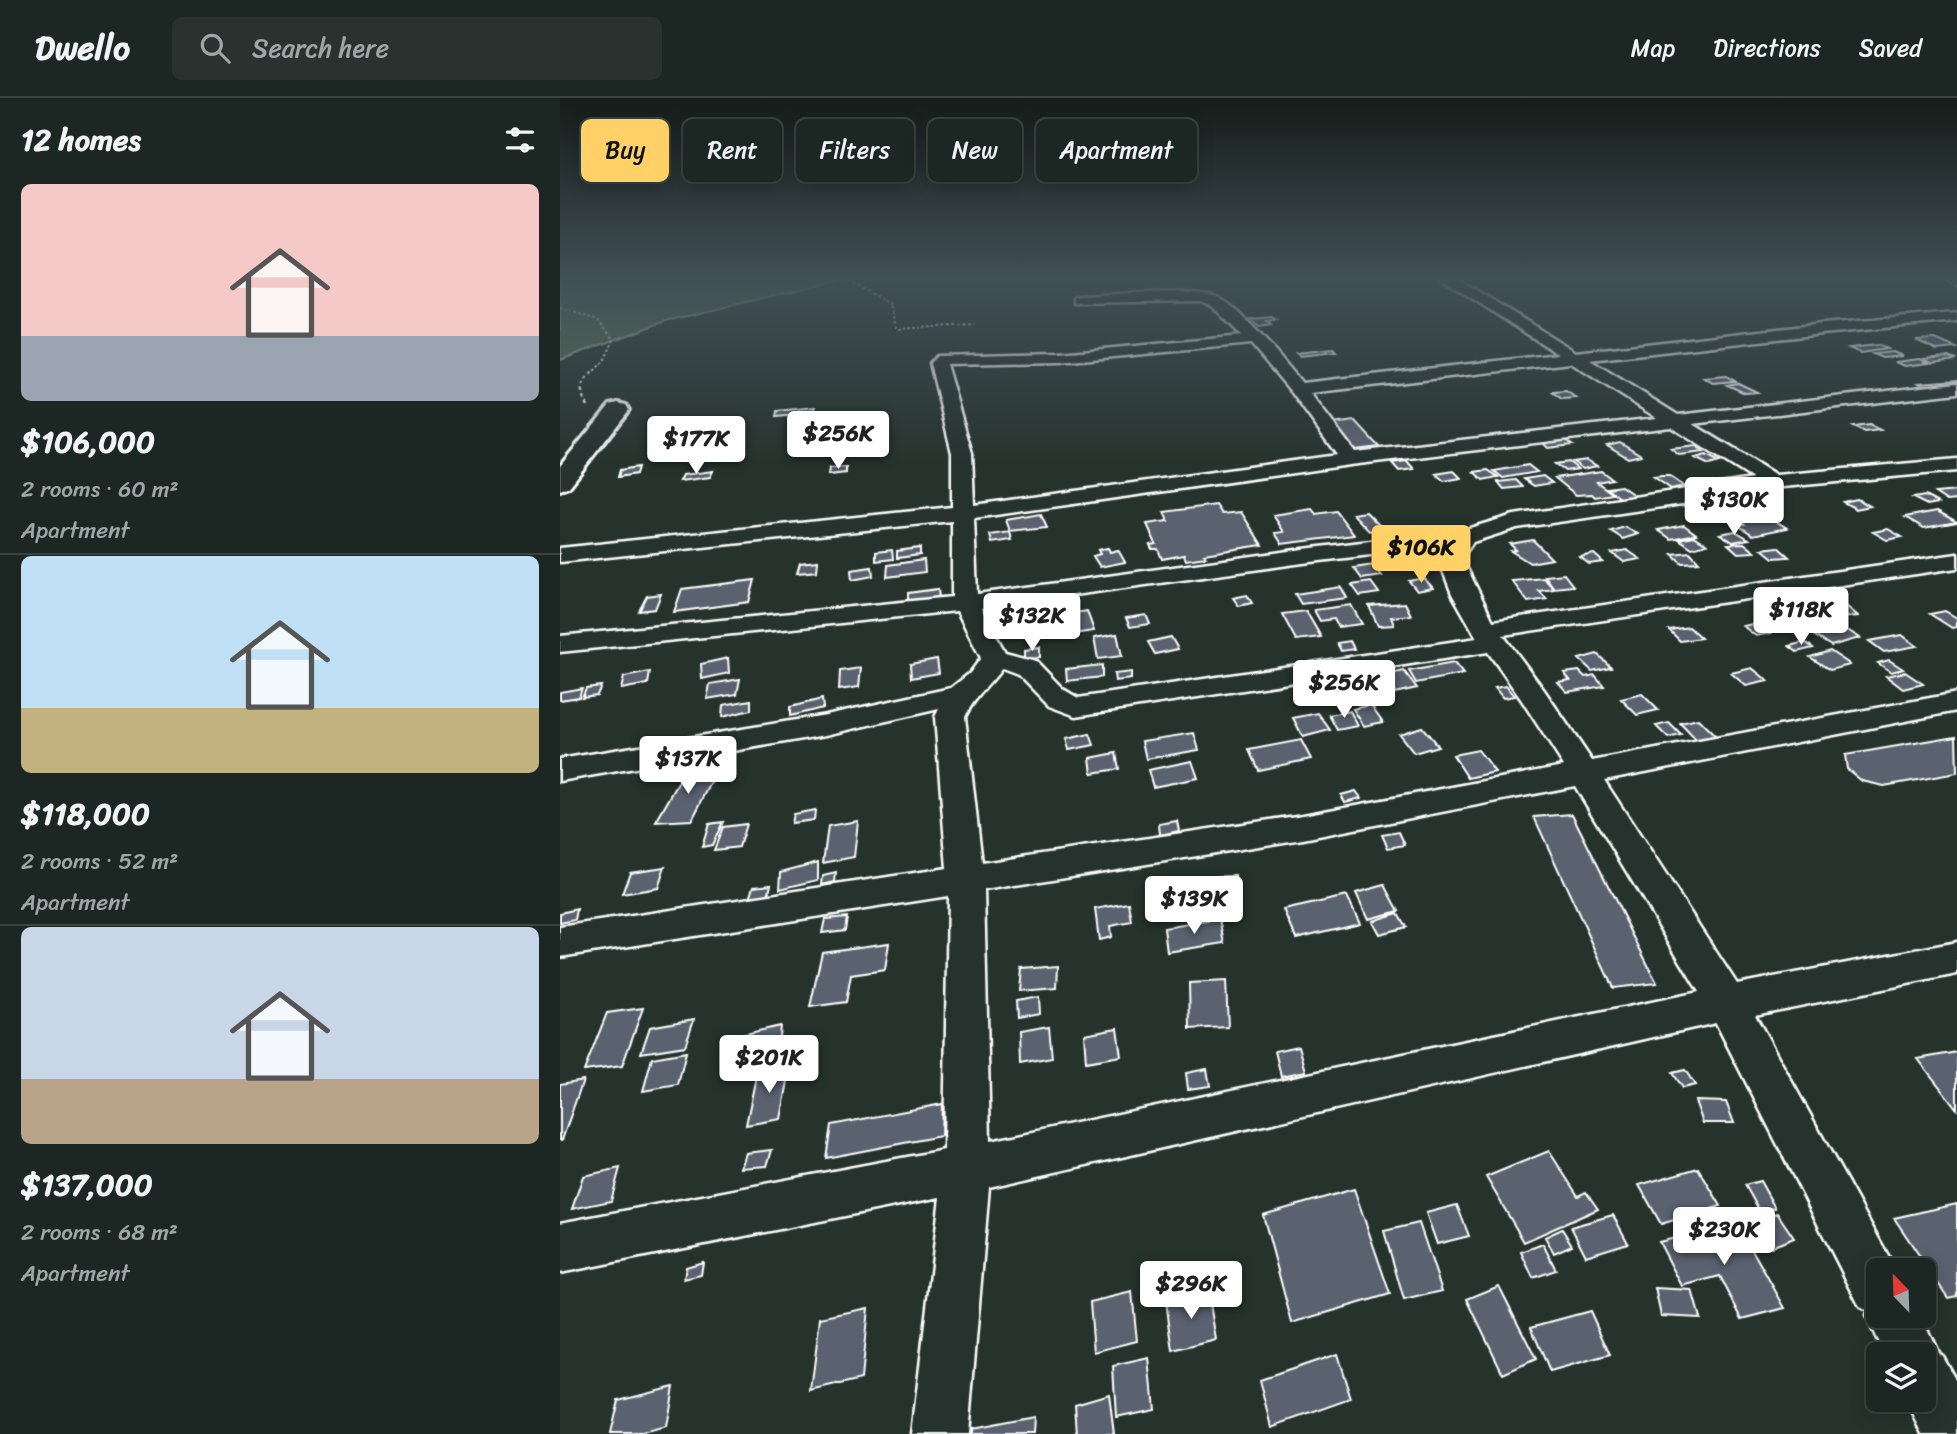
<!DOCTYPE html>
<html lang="en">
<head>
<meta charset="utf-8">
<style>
	body { margin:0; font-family:Sriracha,sans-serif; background:#29322f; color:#f1f3f6; height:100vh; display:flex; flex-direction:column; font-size:26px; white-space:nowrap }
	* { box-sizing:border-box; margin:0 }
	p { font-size:23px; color:#a0a5a5 }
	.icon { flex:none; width:38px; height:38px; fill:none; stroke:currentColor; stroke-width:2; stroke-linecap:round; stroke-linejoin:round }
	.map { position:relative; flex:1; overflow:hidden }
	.side { display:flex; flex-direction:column; background:#1c2622; width:560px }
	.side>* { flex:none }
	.banner { position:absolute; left:21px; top:21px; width:665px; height:63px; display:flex; gap:14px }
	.needle { width:46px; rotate:337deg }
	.fabs { position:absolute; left:1306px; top:1160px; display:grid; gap:14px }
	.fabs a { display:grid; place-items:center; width:70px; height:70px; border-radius:10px; background:#1c2622; box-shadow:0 4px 18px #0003,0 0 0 2px #3a4340; font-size:35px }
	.price { position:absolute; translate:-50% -60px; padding:0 16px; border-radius:7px; background:#fff; color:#222; font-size:23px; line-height:46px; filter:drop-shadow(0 2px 4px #0008) }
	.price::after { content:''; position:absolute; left:50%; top:42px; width:21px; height:16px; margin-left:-10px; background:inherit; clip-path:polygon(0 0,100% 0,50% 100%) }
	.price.current { background:#ffd166; color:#111 }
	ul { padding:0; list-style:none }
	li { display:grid; align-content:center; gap:14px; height:371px; padding:0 21px }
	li+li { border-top:2px solid #3a4340 }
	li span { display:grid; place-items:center; height:217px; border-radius:10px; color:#555 }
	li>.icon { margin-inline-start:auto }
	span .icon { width:126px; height:126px; fill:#fffc; stroke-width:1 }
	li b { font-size:30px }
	h2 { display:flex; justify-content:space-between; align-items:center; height:84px; padding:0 21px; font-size:30px }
	.chip { padding:0 24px; border-radius:10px; background:#1c2622; box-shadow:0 4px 18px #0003,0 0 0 2px #3a4340; font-size:24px; line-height:63px }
	.chip.current { background:#ffd166; color:#111 }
	header { display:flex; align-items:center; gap:42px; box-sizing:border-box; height:98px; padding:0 35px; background:#1c2622; border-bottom:2px solid #3a4340 }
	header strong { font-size:33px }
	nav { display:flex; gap:38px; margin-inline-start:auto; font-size:24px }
	.search { width:490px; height:63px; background:#29322f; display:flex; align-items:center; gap:18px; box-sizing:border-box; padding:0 24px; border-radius:10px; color:#a0a5a5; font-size:26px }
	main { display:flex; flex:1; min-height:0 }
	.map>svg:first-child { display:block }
</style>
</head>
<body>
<header>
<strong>Dwello</strong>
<div class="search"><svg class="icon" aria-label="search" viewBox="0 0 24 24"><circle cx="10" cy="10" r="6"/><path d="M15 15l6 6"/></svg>Search here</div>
<nav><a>Map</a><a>Directions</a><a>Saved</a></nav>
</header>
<main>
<section class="side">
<h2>12 homes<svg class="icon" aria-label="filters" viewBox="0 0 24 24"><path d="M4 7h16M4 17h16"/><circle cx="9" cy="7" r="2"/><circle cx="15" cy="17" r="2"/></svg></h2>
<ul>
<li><span style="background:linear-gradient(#f6c9c9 70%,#9aa5b1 0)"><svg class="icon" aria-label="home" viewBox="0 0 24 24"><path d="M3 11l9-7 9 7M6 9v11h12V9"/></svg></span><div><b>$106,000</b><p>2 rooms · 60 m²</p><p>Apartment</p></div></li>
<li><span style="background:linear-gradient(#bfe0f5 70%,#c2b280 0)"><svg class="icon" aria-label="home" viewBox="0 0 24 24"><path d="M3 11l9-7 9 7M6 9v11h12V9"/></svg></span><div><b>$118,000</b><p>2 rooms · 52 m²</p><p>Apartment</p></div></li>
<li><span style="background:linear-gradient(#c9d6e8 70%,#b9a48a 0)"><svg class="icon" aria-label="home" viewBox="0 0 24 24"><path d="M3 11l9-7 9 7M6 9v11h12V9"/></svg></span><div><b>$137,000</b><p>2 rooms · 68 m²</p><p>Apartment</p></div></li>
</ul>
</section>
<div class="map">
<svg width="1397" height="1336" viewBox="0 0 1397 1336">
	<rect width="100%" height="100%" fill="#26332d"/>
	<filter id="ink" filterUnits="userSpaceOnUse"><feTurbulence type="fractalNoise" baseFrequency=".0143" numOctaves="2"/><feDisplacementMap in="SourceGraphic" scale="14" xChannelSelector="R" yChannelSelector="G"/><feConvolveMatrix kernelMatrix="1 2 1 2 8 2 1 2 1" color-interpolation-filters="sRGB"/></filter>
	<g filter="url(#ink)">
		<path fill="#596e53" stroke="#acb6a9" stroke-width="2" d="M 0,180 L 289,180 L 106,223 L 0,262 Z"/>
		<path fill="#5a626f" stroke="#fff" stroke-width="2" d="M 712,219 L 716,222 L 707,223 L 711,227 L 699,229 L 691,221 Z
			M 1375,241 L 1396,250 L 1377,252 L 1356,242 Z
			M 1317,247 L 1327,251 L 1300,255 L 1289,250 Z
			M 773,251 L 776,254 L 740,258 L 736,255 Z
			M 1333,254 L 1343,258 L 1322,260 L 1313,256 Z
			M 1388,259 L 1396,262 L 1372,265 L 1363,261 Z
			M 1360,261 L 1369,265 L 1345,268 L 1335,264 Z
			M 1166,278 L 1175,283 L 1153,285 L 1144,280 Z
			M 1397,282 L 1397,286 L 1367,289 L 1359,285 Z
			M 1178,285 L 1197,294 L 1185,295 L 1167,287 Z
			M 1006,293 L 1016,300 L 1002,301 L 992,294 Z
			M 255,309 L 254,326 L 233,328 L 235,317 L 216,319 L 217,313 Z
			M 795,323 L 819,349 L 795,352 L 772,326 Z
			M 1309,327 L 1320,332 L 1304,334 L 1293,329 Z
			M 118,333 L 112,344 L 96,345 L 101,334 Z
			M 1004,341 L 1012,347 L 988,350 L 981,343 Z
			M 1060,344 L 1081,357 L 1068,360 L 1047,347 Z
			M 1136,348 L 1144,354 L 1119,357 L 1111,351 Z
			M 1146,357 L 1160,364 L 1149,367 L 1135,360 Z
			M 1027,362 L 1037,368 L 1023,371 L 1013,364 Z
			M 847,363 L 854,371 L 839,373 L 832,365 Z
			M 1009,364 L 1018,371 L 1005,373 L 995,366 Z
			M 968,367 L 977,374 L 943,380 L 934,373 Z
			M 78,369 L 76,376 L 58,379 L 60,372 Z
			M 286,369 L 286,375 L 269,377 L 270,370 Z
			M 928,372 L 938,379 L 923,382 L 914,374 Z
			M 153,373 L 150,379 L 120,383 L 123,377 Z
			M 894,373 L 901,380 L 884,383 L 876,376 Z
			M 1041,373 L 1052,381 L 1037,384 L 1053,396 L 1035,399 L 1032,396 L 1016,397 L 995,380 Z
			M 983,378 L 992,385 L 974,388 L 964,381 Z
			M 1102,378 L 1109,378 L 1124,388 L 1111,391 L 1094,379 Z
			M 956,382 L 963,389 L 944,391 L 938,384 Z
			M 1061,388 L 1078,400 L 1064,403 L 1047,390 Z
			M 1397,393 L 1397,402 L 1387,403 L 1375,395 Z
			M 1365,398 L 1378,405 L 1367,407 L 1353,400 Z
			M 1297,401 L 1310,408 L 1296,411 L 1283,404 Z
			M 656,407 L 662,416 L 681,414 L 702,447 L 644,456 L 646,459 L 626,462 L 624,457 L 602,461 L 598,451 L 592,451 L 590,447 L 596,446 L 587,426 L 608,423 L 604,414 Z
			M 752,411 L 756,416 L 776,413 L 794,437 L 722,446 L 715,435 L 724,434 L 713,417 Z
			M 1377,413 L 1397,424 L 1364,430 L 1345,419 Z
			M 806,414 L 822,430 L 809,433 L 793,416 Z
			M 481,416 L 487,429 L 450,433 L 446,422 Z
			M 1211,420 L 1227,430 L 1193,437 L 1178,427 L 1184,426 L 1179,423 Z
			M 1124,427 L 1136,436 L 1111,441 L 1098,432 Z
			M 1065,429 L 1078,436 L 1063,441 L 1051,433 Z
			M 1328,431 L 1342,439 L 1327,442 L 1313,434 Z
			M 1175,433 L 1189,441 L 1173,444 L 1160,436 Z
			M 450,434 L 452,442 L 432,445 L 430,437 Z
			M 1134,438 L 1147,446 L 1132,450 L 1119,441 Z
			M 973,442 L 992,461 L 970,465 L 951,453 L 956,452 L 950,446 Z
			M 1184,445 L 1195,454 L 1178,455 L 1168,446 Z
			M 1218,449 L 1229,459 L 1213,460 L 1202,451 Z
			M 360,450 L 360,457 L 337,460 L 337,453 Z
			M 548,450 L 550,454 L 558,452 L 565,464 L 540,469 L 533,458 L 540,456 L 538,452 Z
			M 332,452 L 333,461 L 316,463 L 316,454 Z
			M 1067,452 L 1080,461 L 1064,464 L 1052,455 Z
			M 846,453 L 854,463 L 835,466 L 827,456 Z
			M 1130,454 L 1139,464 L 1122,465 L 1112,456 Z
			M 1034,456 L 1043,464 L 1029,466 L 1020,459 Z
			M 364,462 L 365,474 L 327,479 L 328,467 Z
			M 258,463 L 257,473 L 237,475 L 240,465 Z
			M 814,467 L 822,478 L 802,481 L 794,470 Z
			M 312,469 L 313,478 L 292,482 L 291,472 Z
			M 1004,476 L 1013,488 L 994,490 L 985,478 Z
			M 864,480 L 873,490 L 857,493 L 849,483 Z
			M 984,480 L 994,491 L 979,493 L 987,501 L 968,504 L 952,483 Z
			M 195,482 L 189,504 L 114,514 L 122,491 Z
			M 811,484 L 819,495 L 800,498 L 792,487 Z
			M 781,489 L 787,500 L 741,506 L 735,496 Z
			M 378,491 L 379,500 L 348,504 L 348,495 Z
			M 101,496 L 95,511 L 79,513 L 87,498 Z
			M 687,497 L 692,505 L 679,508 L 673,500 Z
			M 845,505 L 851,517 L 831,519 L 834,527 L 818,528 L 809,508 Z
			M 791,507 L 802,526 L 778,529 L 774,521 L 760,523 L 754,512 Z
			M 1261,507 L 1274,519 L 1261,520 L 1249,508 Z
			M 1285,507 L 1298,518 L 1281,520 L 1268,509 Z
			M 527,513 L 534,533 L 513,536 L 507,516 Z
			M 746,513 L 761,539 L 736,542 L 722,516 Z
			M 1385,513 L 1397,520 L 1397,529 L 1392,530 L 1370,516 Z
			M 586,517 L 590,526 L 570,529 L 566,520 Z
			M 1197,525 L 1211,535 L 1196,538 L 1183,528 Z
			M 1281,528 L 1300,540 L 1271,548 L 1252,536 Z
			M 1129,529 L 1141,540 L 1120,543 L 1109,532 Z
			M 557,536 L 562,558 L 538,561 L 534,540 Z
			M 1342,537 L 1357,548 L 1324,554 L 1309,543 Z
			M 611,539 L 618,551 L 595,556 L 588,544 Z
			M 790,543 L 794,551 L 781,553 L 777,545 Z
			M 1245,544 L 1253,550 L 1237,554 L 1229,548 Z
			M 479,549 L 479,559 L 464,560 L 464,551 Z
			M 1270,553 L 1288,565 L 1290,567 L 1270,572 L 1250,559 Z
			M 1037,556 L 1051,569 L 1032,573 L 1019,561 Z
			M 168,560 L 169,575 L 142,581 L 141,566 Z
			M 377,561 L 379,575 L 351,580 L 350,566 Z
			M 1329,562 L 1343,571 L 1331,574 L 1318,565 Z
			M 894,565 L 903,576 L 856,585 L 849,573 Z
			M 542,567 L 542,579 L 507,583 L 506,571 Z
			M 301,570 L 299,589 L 279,592 L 280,573 Z
			M 1192,570 L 1208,583 L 1186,588 L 1171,575 Z
			M 844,573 L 857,590 L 835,595 L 822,578 Z
			M 1019,573 L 1025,579 L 1035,577 L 1044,588 L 1007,594 L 998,584 L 1010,582 L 1004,575 Z
			M 90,574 L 88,586 L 61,591 L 64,579 Z
			M 571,574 L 571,581 L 555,583 L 554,576 Z
			M 1345,574 L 1363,586 L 1343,591 L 1326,578 Z
			M 180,581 L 177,596 L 147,601 L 150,586 Z
			M 41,588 L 37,597 L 22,599 L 26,590 Z
			M 946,588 L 954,598 L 943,600 L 935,590 Z
			M 22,590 L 19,599 L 0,602 L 0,594 Z
			M 1082,596 L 1098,612 L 1077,617 L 1061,601 Z
			M 262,601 L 263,610 L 230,618 L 230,609 Z
			M 191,602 L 191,612 L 162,619 L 163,607 Z
			M 811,607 L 823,624 L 804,628 L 793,611 Z
			M 790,613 L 798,628 L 777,632 L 769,617 Z
			M 758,615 L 770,632 L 743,639 L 733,620 Z
			M 1138,621 L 1156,639 L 1137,643 L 1120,625 Z
			M 1109,625 L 1121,637 L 1108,640 L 1096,628 Z
			M 862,629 L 878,648 L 854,655 L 839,636 Z
			M 634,635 L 639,652 L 586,661 L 582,643 Z
			M 530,636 L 534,647 L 509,652 L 506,641 Z
			M 1396,638 L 1397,675 L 1324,688 L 1302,683 L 1287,671 L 1285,657 Z
			M 741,642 L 751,661 L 698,672 L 689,652 Z
			M 918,652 L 935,674 L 908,680 L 893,657 Z
			M 556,655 L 559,671 L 532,675 L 530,660 Z
			M 632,663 L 638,680 L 593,689 L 588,672 Z
			M 158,671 L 132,722 L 96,724 L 125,673 Z
			M 796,693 L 801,700 L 785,704 L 781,697 Z
			M 255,712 L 254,722 L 231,725 L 233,716 Z
			M 1012,716 L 1097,885 L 1053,890 L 974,719 Z
			M 298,723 L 294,759 L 263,765 L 268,728 Z
			M 617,723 L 619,733 L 600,737 L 599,726 Z
			M 163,724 L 152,747 L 142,749 L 149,726 Z
			M 186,726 L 179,749 L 154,752 L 163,729 Z
			M 839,734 L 845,747 L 828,750 L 822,737 Z
			M 258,764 L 258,782 L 220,791 L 221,774 Z
			M 105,769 L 98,790 L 62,796 L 70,774 Z
			M 276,775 L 275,784 L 262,787 L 263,778 Z
			M 675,778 L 676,803 L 642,805 L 642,779 Z
			M 211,786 L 208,798 L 190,800 L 194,788 Z
			M 825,787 L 839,813 L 808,821 L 796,795 Z
			M 787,798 L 800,825 L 736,840 L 724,812 Z
			M 569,805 L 572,824 L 550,828 L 551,839 L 539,842 L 535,811 Z
			M 17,811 L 15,822 L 0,825 L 0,815 Z
			M 838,815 L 846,829 L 819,836 L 812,823 Z
			M 287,819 L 285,832 L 262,835 L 265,821 Z
			M 660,821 L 665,845 L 607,854 L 604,830 Z
			M 329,845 L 325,872 L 291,877 L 286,904 L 250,909 L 262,854 Z
			M 498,868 L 497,890 L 459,893 L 461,871 Z
			M 666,883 L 668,929 L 630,931 L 629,885 Z
			M 478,899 L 479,916 L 457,920 L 456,903 Z
			M 83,910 L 62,968 L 24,973 L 47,915 Z
			M 134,921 L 125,948 L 81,955 L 90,929 Z
			M 220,928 L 217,960 L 176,970 L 181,937 Z
			M 489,929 L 492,960 L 460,966 L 459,934 Z
			M 557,930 L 561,958 L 526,964 L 524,936 Z
			M 739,948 L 746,973 L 721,978 L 715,953 Z
			M 235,949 L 231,965 L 217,966 L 221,951 Z
			M 126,954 L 118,987 L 83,993 L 92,960 Z
			M 1397,954 L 1397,1011 L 1358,961 Z
			M 231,967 L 221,1021 L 186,1027 L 197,973 Z
			M 647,971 L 650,988 L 628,991 L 626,975 Z
			M 1125,972 L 1135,987 L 1122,990 L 1112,975 Z
			M 23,982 L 2,1042 L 0,1042 L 0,986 Z
			M 1135,1003 L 1166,1004 L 1174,1025 L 1143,1025 Z
			M 382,1006 L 381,1038 L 266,1060 L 271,1027 Z
			M 212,1052 L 207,1068 L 181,1070 L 186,1055 Z
			M 989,1053 L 1018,1098 L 1026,1094 L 1038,1111 L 964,1144 L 926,1079 Z
			M 60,1070 L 51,1103 L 12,1111 L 23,1078 Z
			M 1138,1070 L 1161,1108 L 1101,1126 L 1079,1087 Z
			M 1200,1083 L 1215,1110 L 1199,1112 L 1185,1087 Z
			M 794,1091 L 830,1196 L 732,1225 L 703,1117 Z
			M 1397,1106 L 1397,1198 L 1388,1200 L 1334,1120 Z
			M 897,1107 L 909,1138 L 877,1146 L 866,1115 Z
			M 1217,1115 L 1234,1140 L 1211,1149 L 1194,1123 Z
			M 1053,1117 L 1068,1145 L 1026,1158 L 1011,1129 Z
			M 859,1125 L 882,1193 L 844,1202 L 824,1133 Z
			M 1177,1125 L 1225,1210 L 1182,1221 L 1160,1178 L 1122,1188 L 1099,1144 Z
			M 1002,1131 L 1012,1147 L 994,1155 L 985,1139 Z
			M 983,1146 L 996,1172 L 973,1180 L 961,1154 Z
			M 143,1164 L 141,1177 L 124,1181 L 126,1169 Z
			M 939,1188 L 976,1261 L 943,1276 L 907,1201 Z
			M 1095,1190 L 1132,1192 L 1140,1220 L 1101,1218 Z
			M 648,1193 L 656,1242 L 613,1253 L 606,1203 Z
			M 572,1194 L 577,1243 L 534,1254 L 530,1204 Z
			M 308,1210 L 301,1281 L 251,1293 L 260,1220 Z
			M 1030,1213 L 1050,1257 L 990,1274 L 971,1229 Z
			M 777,1256 L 791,1301 L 712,1329 L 700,1282 Z
			M 589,1260 L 594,1311 L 556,1319 L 553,1268 Z
			M 113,1288 L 106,1330 L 83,1336 L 50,1336 L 58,1302 Z
			M 549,1296 L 554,1336 L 517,1336 L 515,1306 Z
			M 473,1319 L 472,1336 L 411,1336 L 411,1331 Z"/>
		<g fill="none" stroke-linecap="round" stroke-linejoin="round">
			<g stroke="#fff" stroke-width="5">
				<path id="street" d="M 881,180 L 897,180 L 1016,254 L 1262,226 L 1397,215 L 1397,223 L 1262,236 L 1030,262 L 1118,317 L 1397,285 L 1397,295 L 1133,326 L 1216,377 L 1397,361 L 1397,373 L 1212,390 L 1150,402 L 957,430 L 913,444 L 902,460 L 933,523 L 1397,456 L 1397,470 L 943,537 L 984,592 L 1032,663 L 1397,595 L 1397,613 L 1044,682 L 1177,886 L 1397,844 L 1397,876 L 1195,917 L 1336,1172 L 1318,1172 L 1318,1218 L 1361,1218 L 1379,1256 L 1382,1258 L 1397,1285 L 1397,1336 L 1364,1336 L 1347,1302 L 1363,1302 L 1363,1256 L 1324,1256 L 1306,1218 L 1308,1213 L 1300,1209 L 1156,925 L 429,1089 L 408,1336 L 352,1336 L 380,1099 L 0,1175 L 0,1125 L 384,1052 L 388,798 L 0,859 L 0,829 L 387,770 L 375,619 L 379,611 L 266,637 L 0,683 L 0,661 L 266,617 L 391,590 L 410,575 L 421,560 L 397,513 L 0,554 L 0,538 L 392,499 L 392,423 L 0,464 L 0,450 L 392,409 L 392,355 L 370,265 L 377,258 L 500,255 L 682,238 L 651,207 L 639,203 L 514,205 L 514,199 L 519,198 C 550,197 635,189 659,200 C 682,211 725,265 742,285 L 998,256 ZM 691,246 L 732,295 L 777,357 L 414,407 L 412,355 L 386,266 L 500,264 ZM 1011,265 L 1097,320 L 795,354 L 750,295 ZM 1111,329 L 1193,381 L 954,417 L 903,432 L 743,451 L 417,496 L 414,420 L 790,367 ZM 887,448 L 878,460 L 892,496 L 917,540 L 518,600 L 503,591 L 475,562 L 445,554 L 421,510 L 743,465 ZM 928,554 L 961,601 L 1004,668 L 743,717 L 422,765 L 405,619 C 414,599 430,587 442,570 L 458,576 L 489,608 L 516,618 ZM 1015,688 L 1139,894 L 430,1043 L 424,792 L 743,741 Z
					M 1383,180 L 1397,180 L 1397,187 Z"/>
			</g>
			<g stroke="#fff" stroke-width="6">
				<path id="secondary" d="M 58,305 L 66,307 L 69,312 L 9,389 L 0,392 L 0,368 L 50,307 Z"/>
			</g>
			<path stroke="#fff" stroke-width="2" stroke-dasharray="2.5 2.5" stroke-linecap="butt" d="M 274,180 L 286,182 L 330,206 L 336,229 L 339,231 L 415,227
				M 0,210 L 38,222 L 54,242 L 44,263 L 29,278"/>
			<path stroke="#fff" stroke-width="2.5" stroke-dasharray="3.5 3.5" stroke-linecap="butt" d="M 27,308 C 20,293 19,288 31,276"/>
			<use href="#street" fill="#26332d" fill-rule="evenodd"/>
			<use href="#secondary" fill="#26332d" fill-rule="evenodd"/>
		</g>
	</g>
	<linearGradient id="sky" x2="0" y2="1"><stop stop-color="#151c19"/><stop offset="0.49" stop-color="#415057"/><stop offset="1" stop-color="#415057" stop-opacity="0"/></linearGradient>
	<rect width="1397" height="367" fill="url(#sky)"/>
</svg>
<div class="fabs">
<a><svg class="needle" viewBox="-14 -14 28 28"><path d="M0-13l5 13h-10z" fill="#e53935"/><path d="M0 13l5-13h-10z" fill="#a0a5a5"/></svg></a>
<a><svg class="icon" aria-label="layers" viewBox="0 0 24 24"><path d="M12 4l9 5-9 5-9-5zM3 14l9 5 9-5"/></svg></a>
</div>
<b class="price" style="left:278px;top:373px">$256K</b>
<b class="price" style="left:136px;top:378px">$177K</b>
<b class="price" style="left:1174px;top:439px">$130K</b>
<b class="price current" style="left:861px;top:487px">$106K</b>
<b class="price" style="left:1241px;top:549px">$118K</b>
<b class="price" style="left:472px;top:555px">$132K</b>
<b class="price" style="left:784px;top:622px">$256K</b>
<b class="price" style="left:128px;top:698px">$137K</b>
<b class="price" style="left:634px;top:838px">$139K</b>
<b class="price" style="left:209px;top:997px">$201K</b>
<b class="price" style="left:1164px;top:1169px">$230K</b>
<b class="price" style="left:631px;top:1223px">$296K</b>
<div class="banner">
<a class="chip current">Buy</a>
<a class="chip">Rent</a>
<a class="chip">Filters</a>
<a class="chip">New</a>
<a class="chip">Apartment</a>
</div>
</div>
</main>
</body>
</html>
